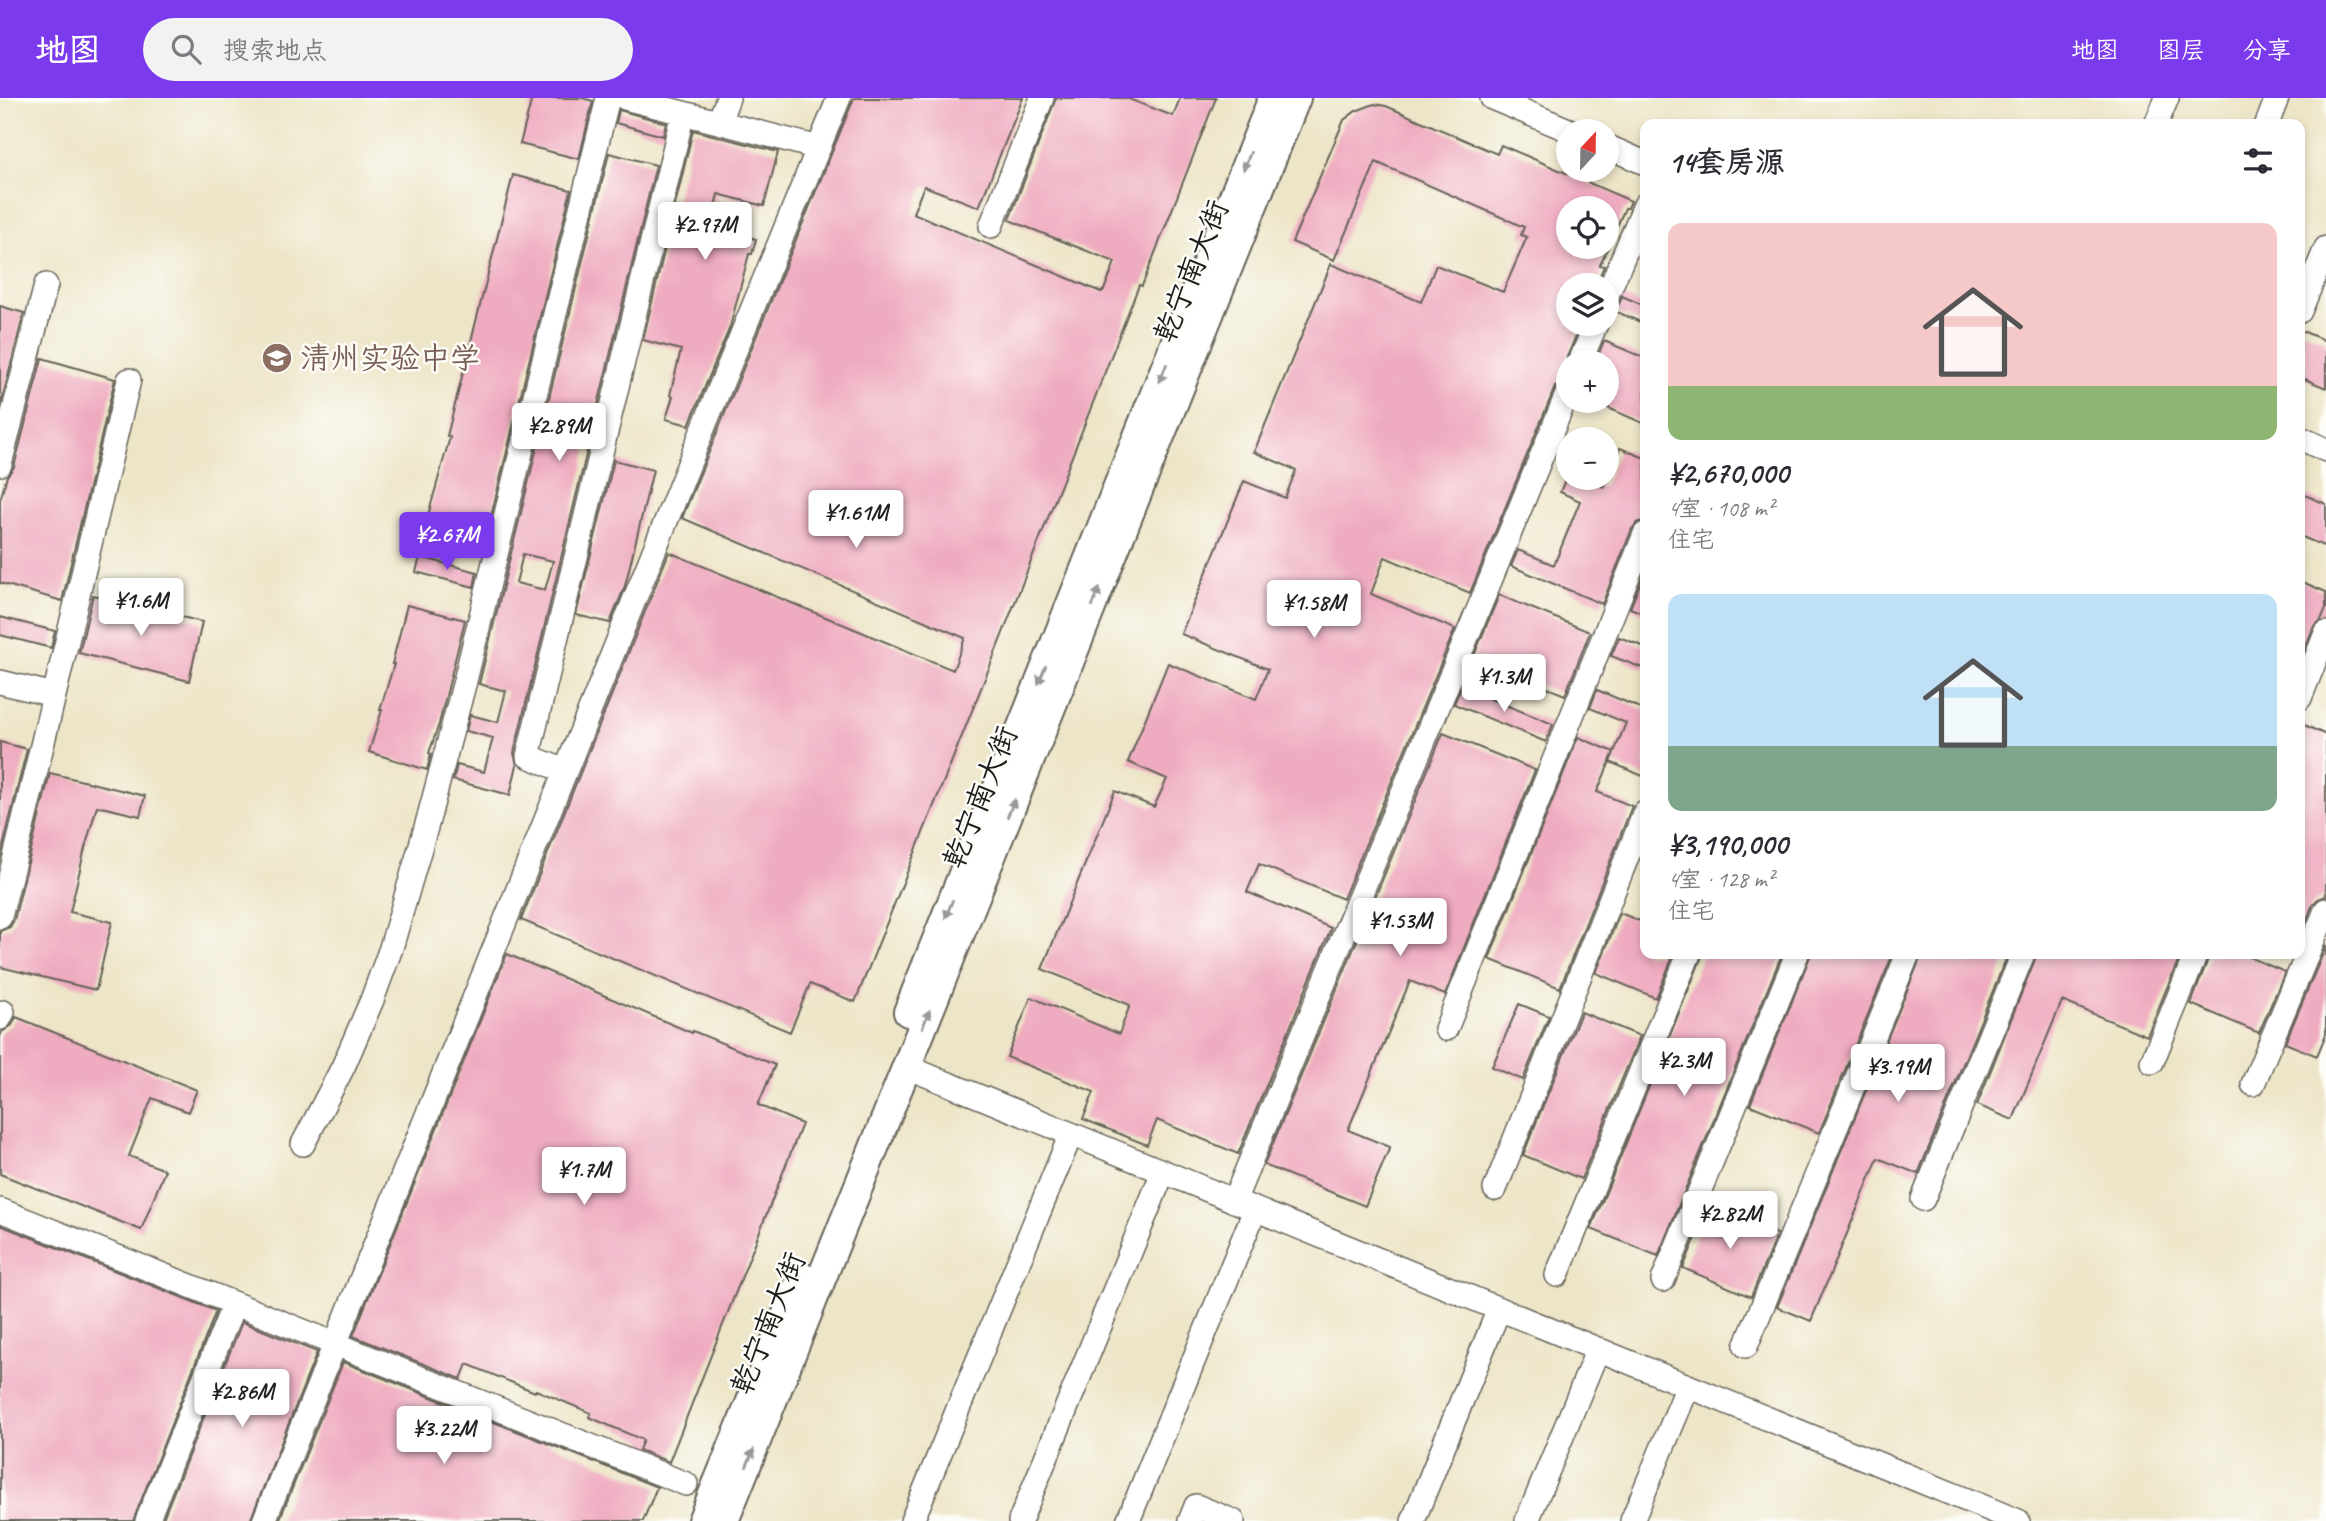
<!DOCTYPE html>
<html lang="zh">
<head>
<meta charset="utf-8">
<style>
	body { margin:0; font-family:Caveat,"LXGW WenKai TC",sans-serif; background:#f2f2f3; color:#2b2b33; height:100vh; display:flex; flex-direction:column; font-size:26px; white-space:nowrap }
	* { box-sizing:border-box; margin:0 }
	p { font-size:23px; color:#7c7c81 }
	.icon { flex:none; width:38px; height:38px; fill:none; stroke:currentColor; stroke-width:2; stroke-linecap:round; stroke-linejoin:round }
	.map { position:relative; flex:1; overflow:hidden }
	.drawer { position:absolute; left:1640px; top:21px; width:665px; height:840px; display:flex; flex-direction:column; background:#fff; border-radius:14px; box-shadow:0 4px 10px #0003 }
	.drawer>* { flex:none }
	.needle { width:46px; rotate:22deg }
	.fabs { position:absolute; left:1556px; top:21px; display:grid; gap:14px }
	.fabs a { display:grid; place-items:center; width:63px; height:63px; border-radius:50%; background:#fff; box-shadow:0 4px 10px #0003; font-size:35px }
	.price { position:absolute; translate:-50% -60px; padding:0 16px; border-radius:7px; background:#fff; color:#222; font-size:23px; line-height:46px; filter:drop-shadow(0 2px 4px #0008) }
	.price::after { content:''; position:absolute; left:50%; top:42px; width:21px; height:16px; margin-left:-10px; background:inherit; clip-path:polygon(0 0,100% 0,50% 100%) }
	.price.current { background:#7c3aed; color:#fff }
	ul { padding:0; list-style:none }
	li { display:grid; align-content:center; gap:14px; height:371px; padding:0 28px }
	li span { display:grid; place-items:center; height:217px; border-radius:14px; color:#555 }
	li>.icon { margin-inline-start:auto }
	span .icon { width:126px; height:126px; fill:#fffc; stroke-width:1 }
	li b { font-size:30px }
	h2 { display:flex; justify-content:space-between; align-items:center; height:84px; padding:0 28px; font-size:30px }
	header { display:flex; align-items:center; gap:42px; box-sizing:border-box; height:98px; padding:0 35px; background:#7c3aed; color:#fff }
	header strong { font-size:33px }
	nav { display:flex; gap:38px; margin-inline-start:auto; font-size:24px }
	.search { width:490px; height:63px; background:#f2f2f3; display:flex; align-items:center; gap:18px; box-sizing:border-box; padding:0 24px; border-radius:38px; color:#7c7c81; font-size:26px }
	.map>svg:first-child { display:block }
</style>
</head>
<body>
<header>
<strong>地图</strong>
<div class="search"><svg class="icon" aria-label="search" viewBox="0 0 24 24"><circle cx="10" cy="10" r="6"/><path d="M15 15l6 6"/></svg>搜索地点</div>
<nav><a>地图</a><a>图层</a><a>分享</a></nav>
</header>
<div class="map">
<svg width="2326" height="1423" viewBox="0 0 2326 1423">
	<rect width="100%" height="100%" fill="#fdfcf7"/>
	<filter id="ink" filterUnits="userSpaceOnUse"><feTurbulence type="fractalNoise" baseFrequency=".0143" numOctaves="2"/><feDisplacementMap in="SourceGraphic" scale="14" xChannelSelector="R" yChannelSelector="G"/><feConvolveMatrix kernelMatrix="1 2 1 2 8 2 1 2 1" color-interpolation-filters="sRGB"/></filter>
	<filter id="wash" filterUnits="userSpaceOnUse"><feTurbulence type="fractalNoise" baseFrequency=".00686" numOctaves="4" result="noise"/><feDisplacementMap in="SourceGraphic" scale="28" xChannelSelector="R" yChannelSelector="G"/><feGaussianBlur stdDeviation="1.57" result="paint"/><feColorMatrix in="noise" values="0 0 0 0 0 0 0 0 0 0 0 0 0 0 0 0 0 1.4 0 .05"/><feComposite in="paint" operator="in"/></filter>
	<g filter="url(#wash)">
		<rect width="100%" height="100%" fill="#ede5c7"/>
		<g id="blocks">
			<path fill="#efabc0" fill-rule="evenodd" d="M 532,0 L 582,0 L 593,3 L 579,61 L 520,46 Z
				M 854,0 L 1023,0 L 979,109 L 924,88 L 913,115 L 1101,194 L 1104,192 L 1115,164 L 1009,122 L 1056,0 L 1126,0 L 1173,18 L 1180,0 L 1216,0 L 1142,188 L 1139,187 L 992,563 L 855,904 L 810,886 L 790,934 L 521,822 L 669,454 L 953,572 L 965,540 L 682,420 Z
				M 1374,6 L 1386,8 L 1497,56 L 1501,47 L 1631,103 L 1628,110 L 1625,110 L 1600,167 L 1604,168 L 1596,187 L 1568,187 L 1568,226 L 1581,226 L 1567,259 L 1568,272 L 1564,281 L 1555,289 L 1470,495 L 1385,459 L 1371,496 L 1455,531 L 1343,801 L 1259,766 L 1247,794 L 1331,830 L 1238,1056 L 1157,1022 L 1147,1047 L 1083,1021 L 1094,994 L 1007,959 L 1031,899 L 1119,936 L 1130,907 L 1042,871 L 1115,693 L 1154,709 L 1167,681 L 1128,664 L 1168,565 L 1256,601 L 1268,571 L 1181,536 L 1244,383 L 1285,400 L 1296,372 L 1254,354 L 1331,166 L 1421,204 L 1436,167 L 1503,194 L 1527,139 L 1521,137 L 1524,129 L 1376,64 L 1334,162 L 1292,144 L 1344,22 L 1356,13 ZM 1568,110 L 1606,110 L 1606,149 L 1568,149 Z
				M 619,12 L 666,25 L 663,38 L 616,25 Z
				M 693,32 L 778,54 L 764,108 L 718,96 L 710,129 L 756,141 L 752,156 L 749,156 L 730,229 L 689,327 L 666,321 L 673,298 L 670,297 L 681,252 L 643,242 Z
				M 609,55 L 656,67 L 514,655 L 517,667 L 510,697 L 453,682 L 457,667 L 484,674 L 493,640 L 466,633 L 470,617 L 498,624 L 506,593 L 479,586 ZM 523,456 L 553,463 L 545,492 L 516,485 Z
				M 513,77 L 571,92 L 485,443 L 425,428 L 450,339 L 447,338 Z
				M 1622,198 L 1645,208 L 1645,226 L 1612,212 L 1619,206 Z
				M 0,208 L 24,215 L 0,310 Z
				M 2300,232 L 2326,243 L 2326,290 L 2300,279 Z
				M 1604,243 L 1645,260 L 1645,326 L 1606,309 L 1606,262 L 1598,258 Z
				M 42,260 L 115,281 L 62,503 L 0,485 L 0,402 L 7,378 L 14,369 Z
				M 1620,350 L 1645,360 L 1645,422 L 1637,425 L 1632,431 L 1602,506 L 1511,468 L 1518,452 L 1554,467 L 1580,403 L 1560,394 L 1568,375 L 1568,380 L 1580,380 L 1604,389 Z
				M 614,362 L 653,372 L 625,488 L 610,525 L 576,517 Z
				M 2300,395 L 2326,406 L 2326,449 L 2300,438 Z
				M 420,459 L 477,474 L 474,489 L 416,474 Z
				M 1645,474 L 1645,516 L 1630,510 Z
				M 2300,483 L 2326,494 L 2326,510 L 2321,522 L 2313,530 L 2300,564 Z
				M 93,497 L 202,524 L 189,583 L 79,555 Z
				M 1499,497 L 1590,534 L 1565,597 L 1473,560 Z
				M 407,507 L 465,522 L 439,626 L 429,655 L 431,656 L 427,672 L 369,654 L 382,612 L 380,612 L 394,566 L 392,566 Z
				M 0,519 L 55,533 L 51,550 L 0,537 Z
				M 1619,539 L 1645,549 L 1645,571 L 1611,558 Z
				M 1461,589 L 1553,626 L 1546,644 L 1454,606 Z
				M 1597,592 L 1645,612 L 1645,679 L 1610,664 L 1626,625 L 1590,610 Z
				M 2300,625 L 2326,637 L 2326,798 L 2318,801 L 2313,806 L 2300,839 Z
				M 1443,635 L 1535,672 L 1445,897 L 1410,883 L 1348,1032 L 1390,1049 L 1365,1108 L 1264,1067 Z
				M 1578,639 L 1614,654 L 1597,694 L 1632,708 L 1560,890 L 1489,861 Z
				M 0,644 L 27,651 L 0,761 Z
				M 50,675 L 145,698 L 140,718 L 97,708 L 85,750 L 70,814 L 112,824 L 96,892 L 0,869 L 0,833 L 10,829 L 14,822 Z
				M 1620,815 L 1645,825 L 1645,856 L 1674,856 L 1656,900 L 1596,875 Z
				M 2326,848 L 2326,936 L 2317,958 L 2285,945 Z
				M 507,856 L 692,935 L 693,933 L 775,967 L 758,1007 L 802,1026 L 669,1364 L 639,1352 L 643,1342 L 589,1319 L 591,1315 L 536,1292 L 535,1294 L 467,1266 L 461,1281 L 353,1238 Z
				M 1703,856 L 1782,856 L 1658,1158 L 1591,1131 Z
				M 1811,856 L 1893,856 L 1819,1035 L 1750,1007 Z
				M 1922,856 L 2008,856 L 1918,1076 L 1878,1060 L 1811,1223 L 1777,1209 Z
				M 2037,856 L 2181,856 L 2147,938 L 2062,903 L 2013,1022 L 1977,1007 Z
				M 2210,856 L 2242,856 L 2285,874 L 2259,935 L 2191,906 Z
				M 1519,906 L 1549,918 L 1523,982 L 1492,969 Z
				M 1581,914 L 1640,938 L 1581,1081 L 1523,1057 Z
				M 16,919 L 197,992 L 188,1014 L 152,1000 L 129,1058 L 165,1072 L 141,1132 L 0,1076 L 0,939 L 2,934 L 12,927 Z
				M 1709,1108 L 1777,1136 L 1751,1199 L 1683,1170 Z
				M 0,1127 L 216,1213 L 133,1423 L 0,1423 Z
				M 242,1224 L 317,1254 L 250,1423 L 162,1423 Z
				M 343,1264 L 657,1389 L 643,1423 L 279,1423 Z"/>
		</g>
	</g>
	<g filter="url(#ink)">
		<use href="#blocks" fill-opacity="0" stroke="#656258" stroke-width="2"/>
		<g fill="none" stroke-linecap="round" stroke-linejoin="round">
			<g stroke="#656258" stroke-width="26">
				<path id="minor" d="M 625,0 L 819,50
					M 1492,0 L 1571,33
					M 719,24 L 728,0
					M 2156,26 L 2167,0
					M 2267,26 L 2277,0
					M 1606,48 L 1645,65
					M 991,128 L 1042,0
					M 1606,200 L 1645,107
					M 2300,213 L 2326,150
					M 1580,264 L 1596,226
					M 2300,340 L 2326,352
					M 0,366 L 46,187
					M 0,584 L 54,597
					M 2300,600 L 2326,535
					M 565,673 L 528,658 L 683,15
					M 0,819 C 45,641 86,461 129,282
					M 0,920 L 3,914
					M 1446,931 L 1645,436
					M 2152,964 L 2196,856
					M 907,969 L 2018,1423
					M 2253,986 L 2326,812
					M 303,1046 L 343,969 L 372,902 L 391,850 L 427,726 L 465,583 L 608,0
					M 1495,1091 L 1645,714
					M 1923,1101 L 2023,856
					M 1234,1103 L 1568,294
					M 0,1112 L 686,1386
					M 1557,1177 L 1689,856
					M 1663,1182 L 1797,856
					M 1746,1248 L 1908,856
					M 147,1423 L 234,1206
					M 264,1423 L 705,326 L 839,0
					M 912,1423 L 1071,1036
					M 1020,1423 L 1163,1074
					M 1128,1423 L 1255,1112
					M 1190,1423 L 1196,1408 L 1233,1423
					M 1413,1423 L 1499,1211
					M 1527,1423 L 1598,1251
					M 1632,1423 L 1688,1288"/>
			</g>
			<g stroke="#656258" stroke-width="32">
				<path id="major" d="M 908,914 L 1273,0
					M 702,1423 L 802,1179
					M 724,1423 L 1296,0"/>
			</g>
			<use href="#minor" stroke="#fff" stroke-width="23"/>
			<use href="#major" stroke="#fff" stroke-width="28"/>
		</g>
		<defs><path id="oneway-solid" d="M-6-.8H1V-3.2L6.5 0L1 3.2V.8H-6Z" transform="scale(1.75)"/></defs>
		<g fill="#999">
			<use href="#oneway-solid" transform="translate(1247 63) rotate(112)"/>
			<use href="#oneway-solid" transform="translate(1163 275) rotate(112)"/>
			<use href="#oneway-solid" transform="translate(1096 499) rotate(-68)"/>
			<use href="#oneway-solid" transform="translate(1042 577) rotate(112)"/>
			<use href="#oneway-solid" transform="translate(1011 710) rotate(-68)"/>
			<use href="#oneway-solid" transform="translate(949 811) rotate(112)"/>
			<use href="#oneway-solid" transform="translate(926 921) rotate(-68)"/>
			<use href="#oneway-solid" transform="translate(750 1360) rotate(-68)"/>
		</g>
	</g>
	<defs>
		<g id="school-disc" transform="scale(1.575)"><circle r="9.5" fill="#8d6e63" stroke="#fdfcf7"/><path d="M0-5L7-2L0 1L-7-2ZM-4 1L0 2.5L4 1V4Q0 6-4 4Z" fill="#fff"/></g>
	</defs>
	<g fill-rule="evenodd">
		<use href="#school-disc" x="277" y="260"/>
	</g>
	<g text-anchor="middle" stroke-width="5" stroke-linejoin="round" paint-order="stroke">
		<g font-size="30" fill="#1c1c1c" stroke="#fdfcf7">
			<text transform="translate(1191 173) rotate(-68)" y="10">乾宁南大街</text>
			<text transform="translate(980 699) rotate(-68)" y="10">乾宁南大街</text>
			<text transform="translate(768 1225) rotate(-68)" y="10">乾宁南大街</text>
		</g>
		<g font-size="30" fill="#785e54" stroke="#fdfcf7" text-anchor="start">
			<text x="300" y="270">清州实验中学</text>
		</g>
	</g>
</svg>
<div class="fabs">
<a><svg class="needle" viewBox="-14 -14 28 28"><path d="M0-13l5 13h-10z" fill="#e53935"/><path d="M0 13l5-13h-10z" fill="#7c7c81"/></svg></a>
<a><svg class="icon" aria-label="locate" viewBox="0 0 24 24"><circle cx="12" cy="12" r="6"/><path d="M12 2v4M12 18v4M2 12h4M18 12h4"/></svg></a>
<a><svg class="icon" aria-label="layers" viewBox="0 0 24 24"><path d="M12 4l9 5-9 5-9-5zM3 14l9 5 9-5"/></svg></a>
<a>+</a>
<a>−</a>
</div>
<b class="price" style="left:705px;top:164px">¥2.97M</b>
<b class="price" style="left:559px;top:365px">¥2.89M</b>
<b class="price" style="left:856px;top:452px">¥1.61M</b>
<b class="price current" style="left:447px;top:474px">¥2.67M</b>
<b class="price" style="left:141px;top:540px">¥1.6M</b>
<b class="price" style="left:1314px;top:542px">¥1.58M</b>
<b class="price" style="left:1504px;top:616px">¥1.3M</b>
<b class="price" style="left:1400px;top:860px">¥1.53M</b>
<b class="price" style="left:1684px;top:1000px">¥2.3M</b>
<b class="price" style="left:1898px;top:1006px">¥3.19M</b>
<b class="price" style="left:584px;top:1109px">¥1.7M</b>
<b class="price" style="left:1730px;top:1153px">¥2.82M</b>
<b class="price" style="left:242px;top:1331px">¥2.86M</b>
<b class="price" style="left:444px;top:1368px">¥3.22M</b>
<section class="drawer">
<h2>14套房源<svg class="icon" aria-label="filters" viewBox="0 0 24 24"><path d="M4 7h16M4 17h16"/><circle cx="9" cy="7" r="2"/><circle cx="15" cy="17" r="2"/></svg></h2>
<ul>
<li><span style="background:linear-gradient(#f6c9c9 75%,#8fb573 0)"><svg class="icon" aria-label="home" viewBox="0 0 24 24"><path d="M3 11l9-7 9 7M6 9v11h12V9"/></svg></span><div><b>¥2,670,000</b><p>4室 · 108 m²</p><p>住宅</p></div></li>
<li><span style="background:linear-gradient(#bfe0f5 70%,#7fa58c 0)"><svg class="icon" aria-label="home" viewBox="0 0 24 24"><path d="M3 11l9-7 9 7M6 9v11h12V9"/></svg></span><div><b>¥3,190,000</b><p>4室 · 128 m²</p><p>住宅</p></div></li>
</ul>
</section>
</div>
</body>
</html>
